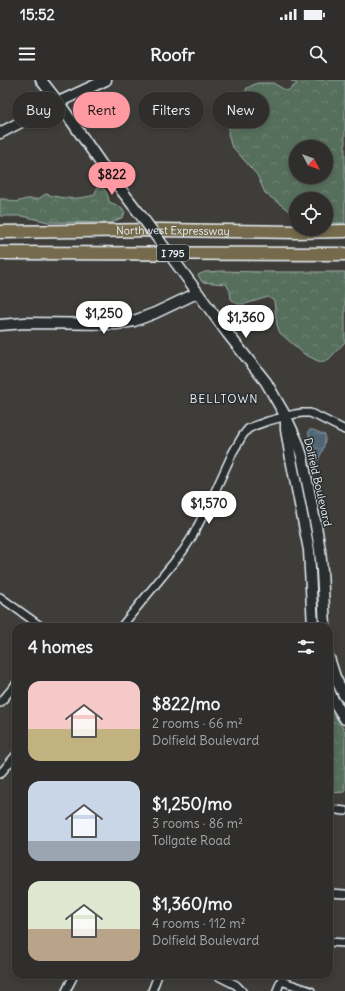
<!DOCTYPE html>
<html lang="en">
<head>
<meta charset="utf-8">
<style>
	body { margin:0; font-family:Delius,sans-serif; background:#3b3a38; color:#f1f3f6; height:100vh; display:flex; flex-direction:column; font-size:15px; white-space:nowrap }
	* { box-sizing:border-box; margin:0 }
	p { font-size:13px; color:#a7a8a9 }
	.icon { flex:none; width:22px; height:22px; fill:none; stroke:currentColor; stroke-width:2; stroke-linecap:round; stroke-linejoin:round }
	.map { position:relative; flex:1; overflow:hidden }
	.drawer { position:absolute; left:12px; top:543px; width:321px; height:356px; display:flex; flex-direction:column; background:#2f2e2c; border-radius:12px; box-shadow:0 2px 6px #0003,0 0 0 1px #4a4a48 }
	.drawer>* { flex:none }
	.guide { position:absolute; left:12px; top:12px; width:321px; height:36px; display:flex; gap:8px }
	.needle { width:26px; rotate:131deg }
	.buttons { position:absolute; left:289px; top:60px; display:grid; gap:8px }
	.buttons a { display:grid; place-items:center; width:44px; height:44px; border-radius:50%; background:#2f2e2c; box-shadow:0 2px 6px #0003,0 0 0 1px #4a4a48; font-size:20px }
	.price { position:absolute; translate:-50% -34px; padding:0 9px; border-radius:14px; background:#fff; color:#222; font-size:13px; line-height:26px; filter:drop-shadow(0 1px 2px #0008) }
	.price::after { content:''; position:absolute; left:50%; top:24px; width:12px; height:9px; margin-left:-6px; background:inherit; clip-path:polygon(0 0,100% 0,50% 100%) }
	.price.current { background:#ff9aa2; color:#111 }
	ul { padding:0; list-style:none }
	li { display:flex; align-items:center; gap:12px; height:100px; padding:0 16px }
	li span { display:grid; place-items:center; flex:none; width:112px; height:80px; border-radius:12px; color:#555 }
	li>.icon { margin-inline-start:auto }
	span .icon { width:48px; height:48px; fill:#fffc; stroke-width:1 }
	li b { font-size:17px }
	h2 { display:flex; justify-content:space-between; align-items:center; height:48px; padding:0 16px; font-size:17px }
	.pill { padding:0 14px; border-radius:18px; background:#2f2e2c; box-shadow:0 2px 6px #0003,0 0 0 1px #4a4a48; font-size:14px; line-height:36px }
	.pill.current { background:#ff9aa2; color:#111 }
	.status { display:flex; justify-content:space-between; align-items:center; height:28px; padding:0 20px; background:#2f2e2c; direction:ltr }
	.status svg { height:11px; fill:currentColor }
	header { display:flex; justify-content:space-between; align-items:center; height:52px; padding:0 16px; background:#2f2e2c; font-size:18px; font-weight:700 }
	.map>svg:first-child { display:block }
</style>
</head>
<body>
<div class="status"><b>15:52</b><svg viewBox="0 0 49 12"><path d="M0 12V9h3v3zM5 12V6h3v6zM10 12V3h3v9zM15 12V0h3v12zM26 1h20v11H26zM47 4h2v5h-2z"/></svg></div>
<header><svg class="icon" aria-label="menu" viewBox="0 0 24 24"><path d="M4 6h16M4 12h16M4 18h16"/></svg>Roofr<svg class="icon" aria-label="search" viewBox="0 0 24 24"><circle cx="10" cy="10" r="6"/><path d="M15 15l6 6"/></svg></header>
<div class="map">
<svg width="345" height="911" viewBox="0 0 345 911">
	<defs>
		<pattern id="forest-crowns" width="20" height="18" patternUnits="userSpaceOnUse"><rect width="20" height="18" fill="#566e5c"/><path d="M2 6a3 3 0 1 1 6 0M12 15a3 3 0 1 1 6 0" fill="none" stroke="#6e8374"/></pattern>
		<pattern id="water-ripples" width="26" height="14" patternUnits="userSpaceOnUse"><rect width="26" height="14" fill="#506573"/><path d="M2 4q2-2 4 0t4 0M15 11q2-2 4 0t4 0" fill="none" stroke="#697c88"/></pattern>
	</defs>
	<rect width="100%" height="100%" fill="#3f3d3a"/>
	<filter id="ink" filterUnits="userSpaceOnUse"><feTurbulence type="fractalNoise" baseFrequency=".025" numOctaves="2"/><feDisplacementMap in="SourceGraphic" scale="8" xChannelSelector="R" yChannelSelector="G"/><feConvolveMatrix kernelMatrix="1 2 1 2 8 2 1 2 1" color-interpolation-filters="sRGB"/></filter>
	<g filter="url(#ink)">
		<path fill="url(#forest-crowns)" stroke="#9fb0aa" fill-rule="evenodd" d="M 290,0 L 345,0 L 345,143 L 326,143 L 326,119 L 296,119 L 296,136 L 265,113 L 257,95 L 231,65 L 228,53 L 231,40 L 247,8 L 257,3 L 273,3 L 287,11 L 297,4 ZM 296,67 L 326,67 L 326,97 L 296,97 Z
			M 98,103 C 105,109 108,113 109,122 L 119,126 L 125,132 L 123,137 L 111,143 L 48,142 L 22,136 L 0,136 L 0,119 L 6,119 L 15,122 L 27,119 L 38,119 L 46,114 C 62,119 78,120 94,115 L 97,109 Z
			M 222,191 L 262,192 L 345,192 L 345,262 L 328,280 L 320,282 L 304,274 L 280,253 L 277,245 L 274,221 L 268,217 L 245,224 L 237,224 L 231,219 L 230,211 L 226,204 L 202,202 L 198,195 L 205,192 Z
			M 329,627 L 345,651 L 345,712 L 329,713 Z"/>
		<path fill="url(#water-ripples)" stroke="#8d9da8" d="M 309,350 L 313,350 L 325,355 C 326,364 322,372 318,380 L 316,381 L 314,380 C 313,376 313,371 312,367 C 311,361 308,356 309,350 Z"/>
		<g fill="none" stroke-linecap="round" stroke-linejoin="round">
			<g stroke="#e8f1f8" stroke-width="10">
				<path id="street" d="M 0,517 L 42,547
					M 121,547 L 183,471 L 192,457 L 211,420 L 233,372 L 243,355 L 248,349 L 254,346 L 268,341 L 295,334 L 302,333 L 310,333 L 319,337 L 345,350
					M 0,623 L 16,604
					M 0,694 L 16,675
					M 329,729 L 345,731
					M 329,813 L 345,814
					M 329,862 L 345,863
					M 216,895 L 236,905 L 242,911
					M 281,901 L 311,911
					M 66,911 L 74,895
					M 152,911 L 158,895
					M 277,911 L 283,895"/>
			</g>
			<g stroke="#e8f1f8" stroke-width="13">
				<path id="secondary" d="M 41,0 L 59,23 L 102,85 L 139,133
					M 0,53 L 63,20 L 106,0
					M 184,194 L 228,254 L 266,302 L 286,337 L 297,361 L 302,376 L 316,446 L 320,470 L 322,491 L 325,547
					M 0,245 L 25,243 L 117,244 L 134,241 L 155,233 L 197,213
					M 286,341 L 286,350 L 291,379 L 309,470 L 313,547
					M 329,578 L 335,597 L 345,617
					M 329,610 L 332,618 L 345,639"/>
			</g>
			<g stroke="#e8f1f8" stroke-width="15">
				<g id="highway">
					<path id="s1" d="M 0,152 L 161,150 L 295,152 L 345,151"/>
					<path d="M 0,173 L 345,174"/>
				</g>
			</g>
			<use href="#street" stroke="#2a2d2e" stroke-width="7"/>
			<use href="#secondary" stroke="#2a2d2e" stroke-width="10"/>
			<use href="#highway" stroke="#746b4b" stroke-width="12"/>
			<g stroke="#e8f1f8" stroke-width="13" stroke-linecap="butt">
				<path id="secondary-bridge" d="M 139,133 L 184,194"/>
			</g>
			<use href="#secondary-bridge" stroke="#2a2d2e" stroke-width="10"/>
		</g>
	</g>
	<g text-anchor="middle" stroke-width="3" stroke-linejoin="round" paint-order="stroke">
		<rect fill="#2a2d2e" stroke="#afb6bb" stroke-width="1" x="157" y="165" width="32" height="16" rx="3"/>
		<g font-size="10" font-weight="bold" fill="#e8f1f8">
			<text x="173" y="177">I 795</text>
		</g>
		<g font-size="11" fill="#e8f1f8" stroke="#2a2d2e">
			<text dy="4" stroke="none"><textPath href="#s1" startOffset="173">Northwest Expressway</textPath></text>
			<text transform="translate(318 402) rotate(77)" y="4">Dolfield Boulevard</text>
		</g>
		<g font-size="12" letter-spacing="1" fill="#e8f1f8" stroke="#2a2d2e">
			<text x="224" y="323">BELLTOWN</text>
		</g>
	</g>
</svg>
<div class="buttons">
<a><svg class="needle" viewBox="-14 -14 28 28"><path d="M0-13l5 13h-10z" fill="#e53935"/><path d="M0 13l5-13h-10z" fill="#a7a8a9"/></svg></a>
<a><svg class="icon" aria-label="locate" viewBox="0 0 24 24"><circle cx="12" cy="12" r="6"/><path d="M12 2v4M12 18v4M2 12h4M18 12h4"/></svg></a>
</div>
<b class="price current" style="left:112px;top:116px">$822</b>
<b class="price" style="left:104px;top:255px">$1,250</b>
<b class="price" style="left:246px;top:259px">$1,360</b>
<b class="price" style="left:209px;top:445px">$1,570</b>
<div class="guide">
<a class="pill">Buy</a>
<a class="pill current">Rent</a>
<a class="pill">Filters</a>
<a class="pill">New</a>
</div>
<section class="drawer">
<h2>4 homes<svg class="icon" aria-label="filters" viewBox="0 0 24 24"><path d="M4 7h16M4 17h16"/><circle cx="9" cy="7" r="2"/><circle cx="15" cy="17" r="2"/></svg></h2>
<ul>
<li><span style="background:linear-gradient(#f6c9c9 60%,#c2b280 0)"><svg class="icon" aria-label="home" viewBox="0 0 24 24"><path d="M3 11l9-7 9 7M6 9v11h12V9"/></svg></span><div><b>$822/mo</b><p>2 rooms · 66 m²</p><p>Dolfield Boulevard</p></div></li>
<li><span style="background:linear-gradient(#c9d6e8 75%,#9aa5b1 0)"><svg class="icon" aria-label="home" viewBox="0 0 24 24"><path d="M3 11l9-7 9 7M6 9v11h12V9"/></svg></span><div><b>$1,250/mo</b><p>3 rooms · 86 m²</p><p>Tollgate Road</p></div></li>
<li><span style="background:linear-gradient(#dfe7d0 60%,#b9a48a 0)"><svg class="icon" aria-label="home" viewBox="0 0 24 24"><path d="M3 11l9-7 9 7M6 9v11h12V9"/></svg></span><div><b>$1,360/mo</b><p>4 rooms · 112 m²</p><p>Dolfield Boulevard</p></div></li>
</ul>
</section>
</div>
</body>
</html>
